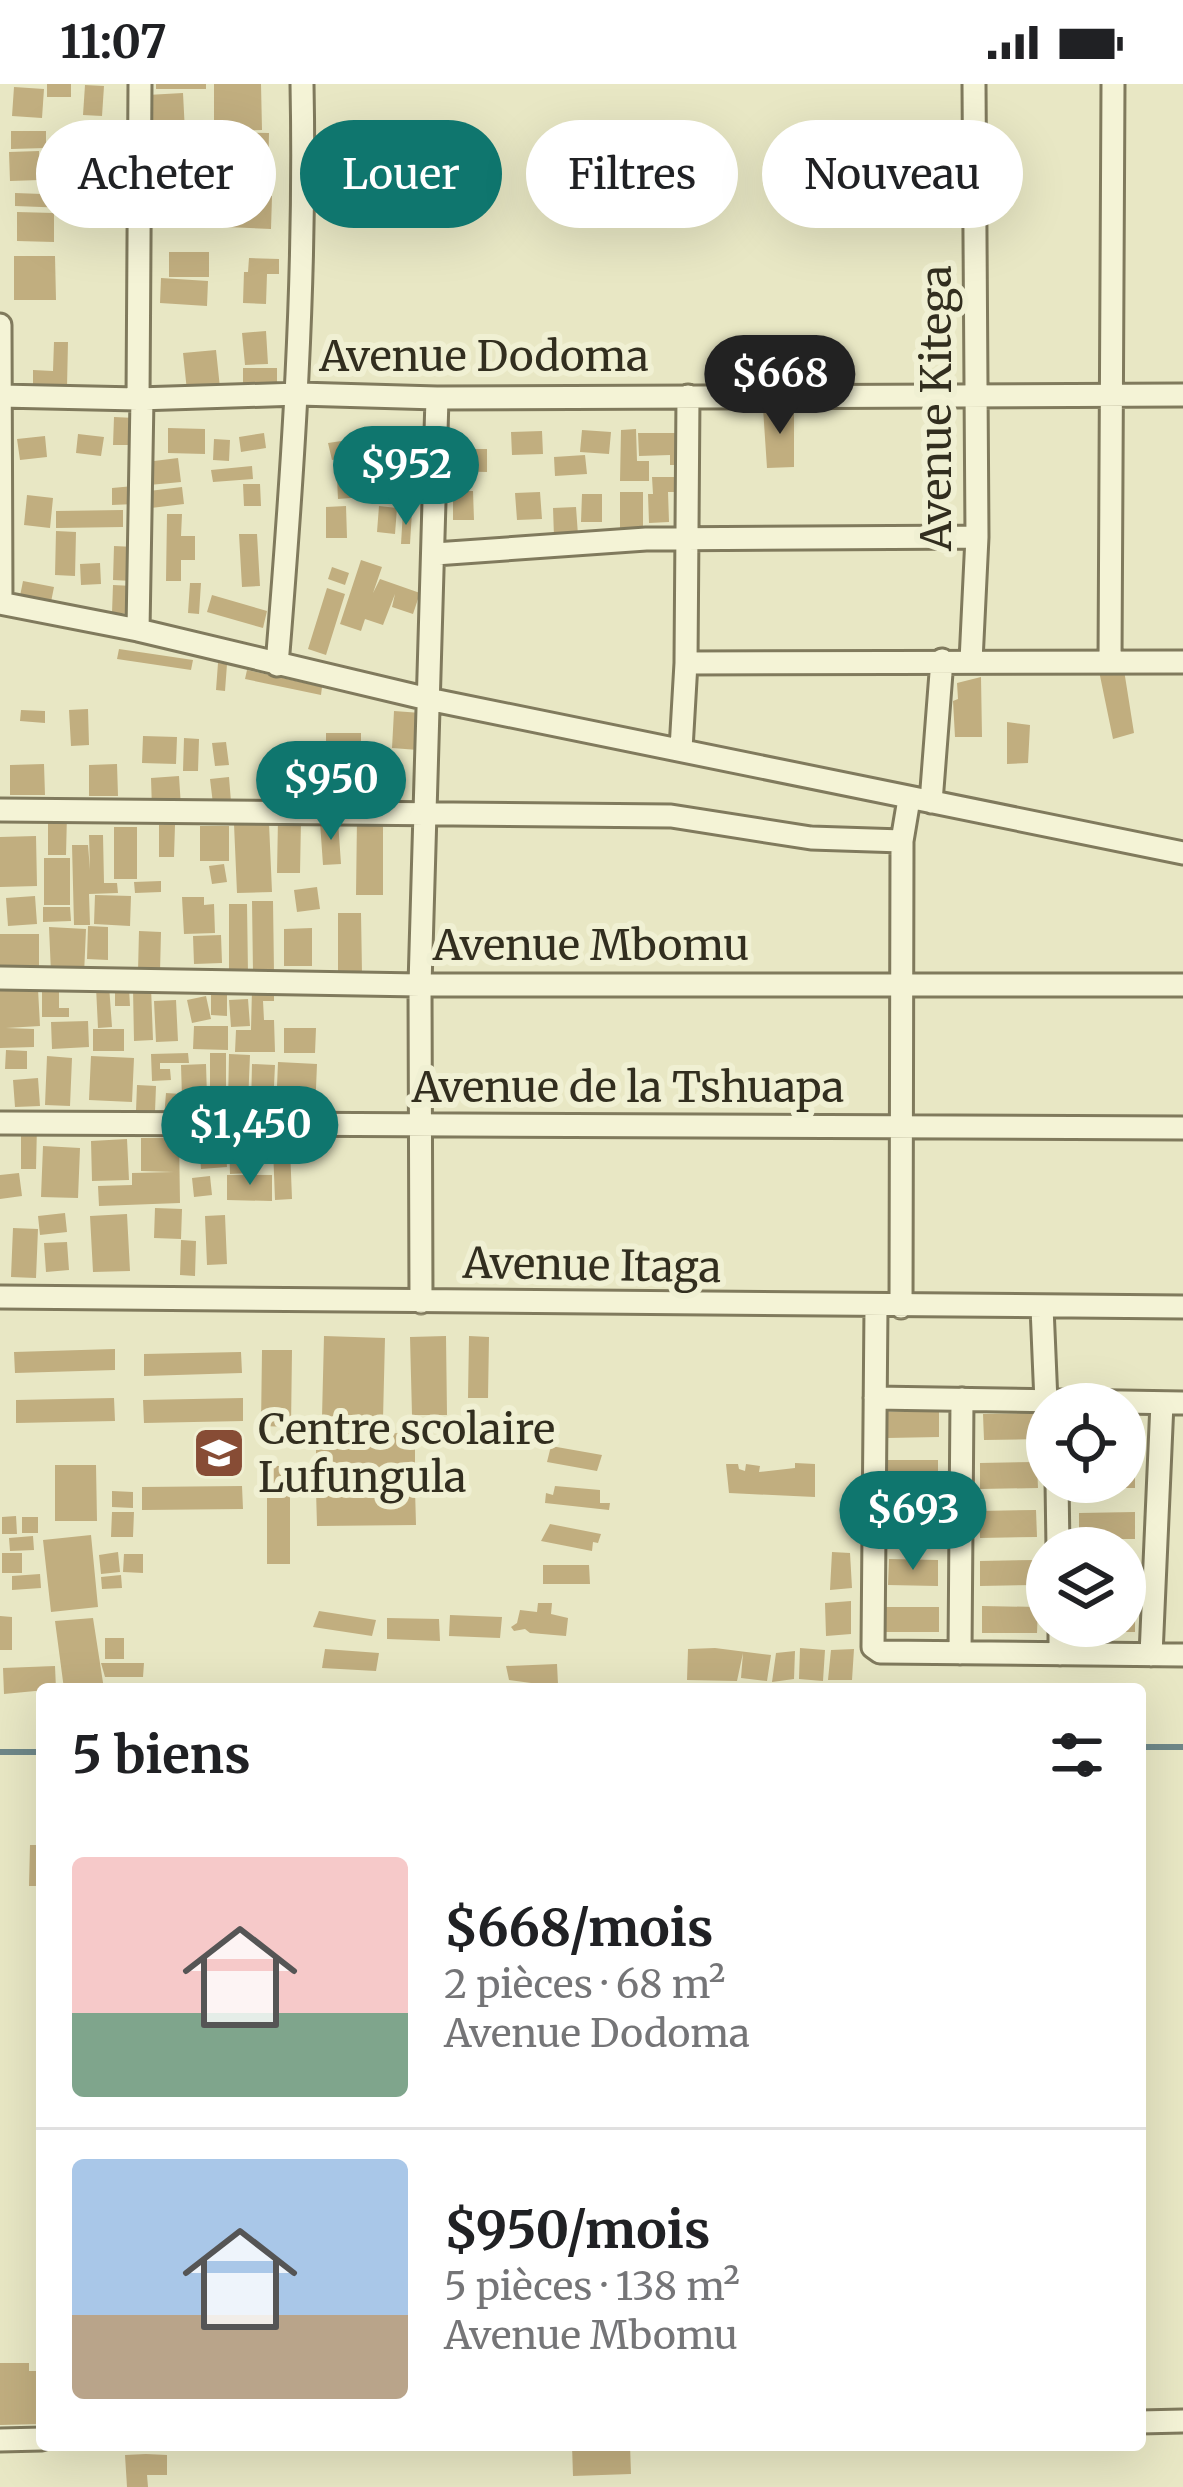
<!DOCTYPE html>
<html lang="fr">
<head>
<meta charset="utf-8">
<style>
	body { margin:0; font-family:Merriweather,serif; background:#f6f6f6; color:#202124; height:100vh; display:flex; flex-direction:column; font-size:45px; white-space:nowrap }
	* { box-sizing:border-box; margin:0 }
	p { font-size:39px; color:#757577 }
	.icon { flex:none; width:66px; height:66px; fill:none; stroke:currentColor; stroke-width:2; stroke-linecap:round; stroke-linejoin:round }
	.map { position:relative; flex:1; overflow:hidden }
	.panel { position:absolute; left:36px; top:1599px; width:1110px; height:768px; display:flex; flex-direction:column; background:#fff; border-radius:12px; box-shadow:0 12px 48px #0002 }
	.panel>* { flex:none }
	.guide { position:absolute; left:36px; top:36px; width:1113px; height:108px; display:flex; gap:24px }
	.fabs { position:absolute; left:1026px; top:1299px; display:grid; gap:24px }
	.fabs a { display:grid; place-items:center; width:120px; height:120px; border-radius:50%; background:#fff; box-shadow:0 12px 48px #0002; font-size:60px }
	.price { position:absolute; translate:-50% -102px; padding:0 27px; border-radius:42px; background:#0f766e; color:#fff; font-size:39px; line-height:78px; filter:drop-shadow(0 3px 6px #0008) }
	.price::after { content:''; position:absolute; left:50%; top:72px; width:36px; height:27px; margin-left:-18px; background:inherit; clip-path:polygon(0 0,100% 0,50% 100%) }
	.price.on { background:#222; color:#fff }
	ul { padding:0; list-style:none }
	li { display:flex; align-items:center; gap:36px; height:300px; padding:0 36px }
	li+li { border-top:3px solid #e0e0e0 }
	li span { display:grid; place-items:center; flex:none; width:336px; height:240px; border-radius:12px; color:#555 }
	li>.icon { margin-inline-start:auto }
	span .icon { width:144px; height:144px; fill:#fffc; stroke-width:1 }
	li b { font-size:51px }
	h2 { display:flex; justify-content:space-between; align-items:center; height:144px; padding:0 36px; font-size:51px }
	.chip { padding:0 42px; border-radius:54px; background:#fff; box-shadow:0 12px 48px #0002; font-size:42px; line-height:108px }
	.chip.on { background:#0f766e; color:#fff }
	.status { display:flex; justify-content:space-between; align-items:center; height:84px; padding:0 60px; background:#fff; direction:ltr }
	.status svg { height:33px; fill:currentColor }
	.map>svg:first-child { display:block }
</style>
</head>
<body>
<div class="status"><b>11:07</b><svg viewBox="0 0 49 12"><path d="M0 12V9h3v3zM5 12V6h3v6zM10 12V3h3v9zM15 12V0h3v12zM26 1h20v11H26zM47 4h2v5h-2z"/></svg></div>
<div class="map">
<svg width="1183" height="2403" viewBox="0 0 1183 2403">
	<rect width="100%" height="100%" fill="#e8e7c4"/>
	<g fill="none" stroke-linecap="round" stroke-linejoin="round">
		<path stroke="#6e8788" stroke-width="6" d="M 1140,1663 L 1183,1663
			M 0,1668 L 42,1668"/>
	</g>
	<path fill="#c1ae7f" d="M 47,0 L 71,0 L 71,13 L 47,13 Z
		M 156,0 L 206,0 L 206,5 L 156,5 Z
		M 214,0 L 261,0 L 262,46 L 214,47 Z
		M 85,1 L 104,2 L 102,32 L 83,31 Z
		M 14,3 L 44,5 L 42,34 L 12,32 Z
		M 183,9 L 185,48 L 149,49 L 147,11 Z
		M 11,47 L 46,47 L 46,64 L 11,65 Z
		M 206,48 L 269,49 L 268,92 L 246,92 L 246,64 L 206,63 Z
		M 166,66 L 198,67 L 198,78 L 192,78 L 192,98 L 165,97 Z
		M 39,67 L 40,96 L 10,97 L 9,68 Z
		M 46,83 L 69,84 L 68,106 L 46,105 Z
		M 15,109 L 69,111 L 68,124 L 15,122 Z
		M 226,110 L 272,112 L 271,145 L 225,143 Z
		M 17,128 L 54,129 L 54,158 L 17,157 Z
		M 169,168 L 209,168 L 209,193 L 169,193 Z
		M 14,172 L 55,172 L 56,216 L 14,216 Z
		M 249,174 L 279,175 L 279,190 L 267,190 L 266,220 L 243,219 L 244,188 L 248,188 Z
		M 161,194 L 208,197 L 207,222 L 160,219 Z
		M 266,247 L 268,280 L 245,281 L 242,249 Z
		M 54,258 L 68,258 L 67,303 L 33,302 L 33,286 L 53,287 Z
		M 216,266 L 220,304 L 187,307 L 183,269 Z
		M 243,284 L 277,284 L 277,300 L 243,300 Z
		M 794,322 L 794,383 L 767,384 L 763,324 Z
		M 114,333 L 135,334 L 134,361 L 113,361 Z
		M 168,344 L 205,345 L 205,370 L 168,369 Z
		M 636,345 L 637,377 L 649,377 L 649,397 L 620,397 L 621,346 Z
		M 582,346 L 611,348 L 609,370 L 580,368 Z
		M 542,347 L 543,370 L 512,371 L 511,348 Z
		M 264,349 L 266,364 L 241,368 L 239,353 Z
		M 638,349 L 683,349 L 683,381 L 670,381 L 670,371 L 639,372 Z
		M 78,350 L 104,353 L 101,372 L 76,369 Z
		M 45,352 L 47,373 L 20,376 L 17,355 Z
		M 214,355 L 230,356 L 229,377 L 213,376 Z
		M 355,355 L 358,371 L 332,376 L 328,359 Z
		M 444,365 L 487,365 L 487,388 L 444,387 Z
		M 585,371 L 587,390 L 555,392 L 554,373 Z
		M 178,374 L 181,398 L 149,401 L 146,378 Z
		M 408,376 L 409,393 L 373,395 L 372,379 Z
		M 252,382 L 253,395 L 213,398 L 211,386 Z
		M 438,390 L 462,391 L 462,405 L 437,405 Z
		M 361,392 L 363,413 L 338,415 L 337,394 Z
		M 652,393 L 680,393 L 680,408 L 668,408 L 669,438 L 649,439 L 648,410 L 653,410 Z
		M 243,400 L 260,400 L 261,422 L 244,422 Z
		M 134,402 L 135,420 L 112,421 L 112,404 Z
		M 182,403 L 184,420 L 151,424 L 149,407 Z
		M 453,407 L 473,407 L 474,436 L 453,436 Z
		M 540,408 L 542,435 L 517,436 L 515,409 Z
		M 620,408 L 643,408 L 643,445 L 620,444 Z
		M 582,410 L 602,410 L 602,438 L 581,438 Z
		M 27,411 L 53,414 L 50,444 L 24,441 Z
		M 346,422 L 347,454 L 326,454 L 326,423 Z
		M 379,422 L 397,424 L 395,450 L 377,448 Z
		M 576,423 L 578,451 L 554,453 L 553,424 Z
		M 123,426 L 123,443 L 56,444 L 56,427 Z
		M 403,427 L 412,427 L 410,460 L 401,460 Z
		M 167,430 L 182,430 L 181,452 L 195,452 L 195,476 L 181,476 L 181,497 L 166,497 Z
		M 56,447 L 76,448 L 75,492 L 55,491 Z
		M 239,450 L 257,450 L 260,502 L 242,503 Z
		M 114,462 L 135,463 L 133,497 L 113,496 Z
		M 361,476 L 382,483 L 373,509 L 380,495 L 420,509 L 413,530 L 392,523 L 395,510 L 383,541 L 365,535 L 361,547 L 340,540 Z
		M 100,479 L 101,500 L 81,501 L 80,480 Z
		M 332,483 L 349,489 L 345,501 L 328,495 Z
		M 23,497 L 54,503 L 51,518 L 20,512 Z
		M 190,499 L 201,499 L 199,530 L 188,529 Z
		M 113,501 L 133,502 L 133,530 L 112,529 Z
		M 327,504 L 345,510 L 326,571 L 308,565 Z
		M 212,511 L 267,527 L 263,544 L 207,528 Z
		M 119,565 L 193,576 L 191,586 L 117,575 Z
		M 218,579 L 227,580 L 225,607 L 216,606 Z
		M 1098,582 L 1124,586 L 1134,649 L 1113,655 Z
		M 247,586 L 322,603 L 321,611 L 245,595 Z
		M 981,593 L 982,653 L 955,653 L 953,617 L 958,615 L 957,599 Z
		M 88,625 L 89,661 L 71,662 L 69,626 Z
		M 21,626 L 45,627 L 45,639 L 20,637 Z
		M 394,627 L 421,629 L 418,666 L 392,664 Z
		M 1007,638 L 1030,641 L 1028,679 L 1007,680 Z
		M 326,649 L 361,649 L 361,666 L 326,666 Z
		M 143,652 L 177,653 L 176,680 L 142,679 Z
		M 184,654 L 199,655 L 198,687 L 183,687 Z
		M 226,658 L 229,681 L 215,682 L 212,659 Z
		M 305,667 L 326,672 L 322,692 L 300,688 Z
		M 44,680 L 45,711 L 10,711 L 10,681 Z
		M 117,680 L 118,712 L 89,712 L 89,681 Z
		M 365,685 L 367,721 L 333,724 L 330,687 Z
		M 179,692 L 181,723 L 152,725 L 151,694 Z
		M 229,693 L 231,718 L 213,720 L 210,695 Z
		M 48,730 L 67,730 L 66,771 L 48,771 Z
		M 357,734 L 383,735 L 383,811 L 356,811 Z
		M 278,735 L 301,736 L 300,789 L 277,789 Z
		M 338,737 L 341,780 L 323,781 L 320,738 Z
		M 269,739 L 272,808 L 237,809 L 234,740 Z
		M 159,741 L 175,741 L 174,773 L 159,773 Z
		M 200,742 L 229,742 L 229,777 L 200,777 Z
		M 114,743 L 137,743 L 137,795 L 114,795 Z
		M 89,751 L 103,751 L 104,799 L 117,799 L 118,809 L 89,810 L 90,841 L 74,841 L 72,761 L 88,761 L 90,786 Z
		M 36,752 L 37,802 L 0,803 L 0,753 Z
		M 44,774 L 70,774 L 70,821 L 44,821 Z
		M 224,780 L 227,798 L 212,800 L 209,782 Z
		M 161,797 L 161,808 L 135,809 L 134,798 Z
		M 317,803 L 320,825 L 297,828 L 294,806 Z
		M 95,811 L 131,812 L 130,842 L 94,840 Z
		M 35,812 L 37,840 L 8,842 L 6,814 Z
		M 182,813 L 204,813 L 204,821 L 214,820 L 215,849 L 184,850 Z
		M 252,817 L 273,817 L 274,889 L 253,889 Z
		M 229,820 L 247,820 L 248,890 L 229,889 Z
		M 43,823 L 70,823 L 71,837 L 43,838 Z
		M 338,829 L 361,829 L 362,890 L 338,890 Z
		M 88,842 L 108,843 L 108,876 L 87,875 Z
		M 49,843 L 86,845 L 84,891 L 51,889 Z
		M 312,844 L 312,882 L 284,882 L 284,845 Z
		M 139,847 L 161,848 L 160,888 L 138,888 Z
		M 0,850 L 39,850 L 39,886 L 0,886 Z
		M 221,851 L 222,879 L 194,880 L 193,852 Z
		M 109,901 L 112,943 L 98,944 L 96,903 Z
		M 42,902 L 59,902 L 59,924 L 69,924 L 69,933 L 42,933 Z
		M 151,903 L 153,956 L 134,957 L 133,904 Z
		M 115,904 L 129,904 L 130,922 L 115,922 Z
		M 38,905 L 40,942 L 6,944 L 34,945 L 34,963 L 0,964 L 0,907 Z
		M 252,905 L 274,906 L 274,917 L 263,917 L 264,936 L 274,936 L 275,968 L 235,968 L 236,946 L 251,946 Z
		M 211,906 L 227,907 L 227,932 L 211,931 Z
		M 206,912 L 211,935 L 192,939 L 187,916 Z
		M 248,915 L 250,942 L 231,943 L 229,916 Z
		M 176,916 L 178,957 L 156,958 L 154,917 Z
		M 88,937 L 89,963 L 52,965 L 51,938 Z
		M 194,942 L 228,942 L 228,966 L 193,965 Z
		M 284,944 L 316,944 L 315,969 L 284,969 Z
		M 93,945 L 124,945 L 124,967 L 93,967 Z
		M 6,966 L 27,967 L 27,985 L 5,985 Z
		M 188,969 L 189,979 L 160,979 L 160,985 L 170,985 L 171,996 L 152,997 L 151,970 Z
		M 210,969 L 226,969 L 226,1015 L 210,1015 Z
		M 229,970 L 250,971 L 248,1019 L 228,1019 Z
		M 47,972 L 72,974 L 70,1022 L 45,1021 Z
		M 91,972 L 134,974 L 132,1018 L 89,1016 Z
		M 278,978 L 317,980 L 315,1029 L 276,1027 Z
		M 206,980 L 207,1013 L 182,1014 L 181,981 Z
		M 252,980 L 275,981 L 273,1023 L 251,1023 Z
		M 38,994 L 40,1022 L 15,1023 L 13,996 Z
		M 137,1001 L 156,1002 L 155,1028 L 136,1027 Z
		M 166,1009 L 181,1010 L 179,1035 L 164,1034 Z
		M 183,1018 L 228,1021 L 226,1036 L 182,1033 Z
		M 21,1041 L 37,1041 L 36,1085 L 21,1085 Z
		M 141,1054 L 179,1054 L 180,1119 L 99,1122 L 98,1102 L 132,1101 L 132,1089 L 174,1088 L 141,1087 Z
		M 127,1055 L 129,1096 L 92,1097 L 91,1057 Z
		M 225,1055 L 227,1083 L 201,1085 L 199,1056 Z
		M 248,1056 L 250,1089 L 230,1090 L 229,1057 Z
		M 43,1062 L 80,1064 L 78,1114 L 41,1113 Z
		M 273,1064 L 290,1064 L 292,1115 L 275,1116 Z
		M 19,1089 L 22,1112 L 0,1115 L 0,1091 Z
		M 227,1091 L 272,1091 L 272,1117 L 227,1116 Z
		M 210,1092 L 212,1111 L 194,1113 L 192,1094 Z
		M 155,1124 L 182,1125 L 181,1155 L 154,1154 Z
		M 65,1129 L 67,1148 L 40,1151 L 38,1132 Z
		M 127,1130 L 130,1187 L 93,1188 L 90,1132 Z
		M 225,1131 L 227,1180 L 207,1181 L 205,1132 Z
		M 13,1144 L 38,1145 L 36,1194 L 11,1193 Z
		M 181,1156 L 196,1157 L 195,1192 L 180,1191 Z
		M 67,1158 L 69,1186 L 46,1188 L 44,1159 Z
		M 324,1252 L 385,1254 L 383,1335 L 322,1333 Z
		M 446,1252 L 447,1331 L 412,1331 L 410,1253 Z
		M 469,1252 L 489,1253 L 488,1314 L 468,1314 Z
		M 115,1265 L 115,1286 L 15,1289 L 14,1268 Z
		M 262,1266 L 292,1266 L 291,1343 L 261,1342 Z
		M 241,1268 L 242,1289 L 144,1292 L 144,1270 Z
		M 114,1314 L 115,1337 L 16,1339 L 16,1316 Z
		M 243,1314 L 243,1337 L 144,1339 L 143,1316 Z
		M 939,1327 L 939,1353 L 887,1354 L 886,1328 Z
		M 1039,1329 L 1040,1355 L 984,1356 L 983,1330 Z
		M 1125,1330 L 1136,1330 L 1136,1354 L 1125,1354 Z
		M 415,1349 L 415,1386 L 316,1387 L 316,1350 Z
		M 551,1362 L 602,1371 L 597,1387 L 547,1378 Z
		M 885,1376 L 938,1376 L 938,1401 L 886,1401 Z
		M 1037,1378 L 1038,1404 L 980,1405 L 980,1379 Z
		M 1125,1378 L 1135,1378 L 1135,1404 L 1079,1404 L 1079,1398 L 1125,1398 Z
		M 795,1379 L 815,1380 L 815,1413 L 729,1409 L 726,1380 L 738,1380 L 739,1385 L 745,1387 L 746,1380 L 760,1382 L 759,1388 L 795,1384 Z
		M 55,1381 L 96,1381 L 97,1437 L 55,1437 Z
		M 267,1382 L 290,1382 L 290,1480 L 267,1480 Z
		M 242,1402 L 243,1425 L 142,1426 L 142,1403 Z
		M 555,1402 L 600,1406 L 600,1419 L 610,1419 L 609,1426 L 545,1419 L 546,1409 L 553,1411 Z
		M 415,1405 L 416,1441 L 317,1442 L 316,1406 Z
		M 112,1407 L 133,1408 L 133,1424 L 112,1423 Z
		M 885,1425 L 940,1425 L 940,1451 L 885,1452 Z
		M 1036,1426 L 1037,1453 L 980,1454 L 979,1427 Z
		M 112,1428 L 134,1428 L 133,1453 L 111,1453 Z
		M 1135,1428 L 1135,1455 L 1079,1455 L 1079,1429 Z
		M 16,1432 L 17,1450 L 2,1450 L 2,1433 Z
		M 22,1433 L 38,1433 L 38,1449 L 22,1449 Z
		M 550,1440 L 601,1450 L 598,1459 L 593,1458 L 592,1467 L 541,1457 Z
		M 91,1451 L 98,1523 L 51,1528 L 43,1456 Z
		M 33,1452 L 34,1466 L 10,1467 L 9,1454 Z
		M 118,1468 L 120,1488 L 101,1490 L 99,1471 Z
		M 832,1468 L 850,1469 L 852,1504 L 830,1506 Z
		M 2,1469 L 22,1469 L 22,1489 L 2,1489 Z
		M 124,1470 L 143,1470 L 143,1489 L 123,1488 Z
		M 889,1475 L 938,1476 L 938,1502 L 888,1501 Z
		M 1125,1475 L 1134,1475 L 1134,1501 L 1125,1501 Z
		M 1037,1476 L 1037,1501 L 980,1502 L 980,1477 Z
		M 543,1481 L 589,1481 L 590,1500 L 543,1500 Z
		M 40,1490 L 41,1504 L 12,1506 L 12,1492 Z
		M 121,1491 L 122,1504 L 102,1505 L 101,1493 Z
		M 851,1517 L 851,1550 L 826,1552 L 825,1519 Z
		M 538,1519 L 552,1519 L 551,1530 L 568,1534 L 566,1552 L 530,1549 L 525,1545 L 514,1547 L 511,1543 L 517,1539 L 520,1526 L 537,1528 Z
		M 982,1522 L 1038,1523 L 1037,1549 L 982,1549 Z
		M 884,1523 L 939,1523 L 939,1548 L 884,1548 Z
		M 1125,1523 L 1135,1523 L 1135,1548 L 1079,1548 L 1079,1542 L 1125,1542 Z
		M 319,1527 L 376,1536 L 372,1552 L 313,1543 Z
		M 450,1531 L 502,1533 L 500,1554 L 449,1552 Z
		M 0,1532 L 12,1533 L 12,1566 L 0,1566 Z
		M 93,1534 L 104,1605 L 64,1605 L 55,1537 Z
		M 387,1534 L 439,1535 L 440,1557 L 387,1555 Z
		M 105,1554 L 124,1554 L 124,1575 L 105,1575 Z
		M 715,1564 L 771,1571 L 767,1597 L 741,1594 L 743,1569 L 737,1597 L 687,1596 L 688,1565 Z
		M 800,1564 L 825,1566 L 823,1597 L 799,1595 Z
		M 325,1565 L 379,1569 L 376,1587 L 322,1584 Z
		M 854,1565 L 852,1596 L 828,1596 L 831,1566 Z
		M 795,1567 L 794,1595 L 772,1598 L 776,1569 Z
		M 101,1579 L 144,1579 L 143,1593 L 105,1593 Z
		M 557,1580 L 558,1600 L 538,1599 L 539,1605 L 531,1605 L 531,1599 L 509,1596 L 506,1582 Z
		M 55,1582 L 56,1605 L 4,1610 L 3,1584 Z
		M 30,1761 L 42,1761 L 42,1802 L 29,1802 Z
		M 0,2279 L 29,2279 L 29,2287 L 42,2287 L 42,2340 L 0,2341 Z
		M 572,2361 L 630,2361 L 631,2390 L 573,2392 Z
		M 146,2370 L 167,2371 L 167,2391 L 147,2391 L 148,2403 L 127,2403 L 125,2371 Z"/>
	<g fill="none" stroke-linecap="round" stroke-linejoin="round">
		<g stroke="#807a5d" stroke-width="27">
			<path id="minor" d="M 0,241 L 1,519
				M 0,312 L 138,315 L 299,310 L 437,314 L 1183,311
				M 138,315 L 140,0
				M 435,470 L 646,455 L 977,453
				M 0,519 L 138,546 L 428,615 L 1183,769
				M 138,546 L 142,314
				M 971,577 L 977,453 L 974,0
				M 1110,578 L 1113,0
				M 686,579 L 1183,578
				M 277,581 C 293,385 306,197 302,0
				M 681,665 L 686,579 L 688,312
				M 931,718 L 942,576
				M 0,726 L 671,732 L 811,754 L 902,757
				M 0,894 L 420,901 L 1183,901
				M 0,1039 L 1183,1044
				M 0,1213 L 1183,1223
				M 421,1218 L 420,901 L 437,314
				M 876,1223 L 873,1563 L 880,1568 L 1183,1571
				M 901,1223 L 902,757 L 909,715
				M 1042,1223 L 1046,1318
				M 875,1314 L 1183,1319
				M 1057,1398 L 1058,1464
				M 1060,1542 L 1060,1570
				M 960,1569 L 962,1315
				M 1151,1571 L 1162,1319
				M 1140,2338 L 1183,2337
				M 0,2356 L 42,2355"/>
		</g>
		<use href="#minor" stroke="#f4f3d6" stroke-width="21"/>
	</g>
	<defs>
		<g id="school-square" transform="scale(2.7)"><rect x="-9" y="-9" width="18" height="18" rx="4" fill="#874c35" stroke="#f0f0d3"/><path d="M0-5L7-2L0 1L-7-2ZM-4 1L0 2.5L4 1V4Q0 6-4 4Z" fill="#fff"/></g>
	</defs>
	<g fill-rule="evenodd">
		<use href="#school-square" x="219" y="1369"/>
	</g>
	<g text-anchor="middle" stroke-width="12" stroke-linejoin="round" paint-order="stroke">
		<g font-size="42" fill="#322e1f" stroke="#f0f0d3">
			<text x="484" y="287">Avenue Dodoma</text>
			<text transform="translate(936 324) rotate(-90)" y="15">Avenue Kitega</text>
			<text x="591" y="876">Avenue Mbomu</text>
			<text x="628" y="1018">Avenue de la Tshuapa</text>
			<text transform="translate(592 1181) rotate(1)" y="15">Avenue Itaga</text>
		</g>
		<g font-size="42" fill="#322e1f" stroke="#f0f0d3" text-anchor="start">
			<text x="258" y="1360">Centre scolaire<tspan x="258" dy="48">Lufungula</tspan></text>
		</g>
	</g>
</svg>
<div class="fabs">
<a><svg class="icon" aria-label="locate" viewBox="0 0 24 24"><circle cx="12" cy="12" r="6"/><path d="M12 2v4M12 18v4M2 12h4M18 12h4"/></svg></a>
<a><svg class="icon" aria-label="layers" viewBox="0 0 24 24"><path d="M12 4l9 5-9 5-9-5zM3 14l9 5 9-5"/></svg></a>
</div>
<b class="price on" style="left:780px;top:353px">$668</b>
<b class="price" style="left:406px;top:444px">$952</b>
<b class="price" style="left:331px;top:759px">$950</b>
<b class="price" style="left:250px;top:1104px">$1,450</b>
<b class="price" style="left:913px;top:1489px">$693</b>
<div class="guide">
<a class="chip">Acheter</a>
<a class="chip on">Louer</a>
<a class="chip">Filtres</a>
<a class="chip">Nouveau</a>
</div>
<section class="panel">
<h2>5 biens<svg class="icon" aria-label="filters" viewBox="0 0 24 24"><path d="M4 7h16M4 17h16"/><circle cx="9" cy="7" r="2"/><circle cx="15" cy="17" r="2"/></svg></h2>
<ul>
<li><span style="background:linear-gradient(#f6c9c9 65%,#7fa58c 0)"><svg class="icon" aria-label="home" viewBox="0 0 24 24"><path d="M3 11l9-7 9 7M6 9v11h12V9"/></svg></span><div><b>$668/mois</b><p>2 pièces · 68 m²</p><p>Avenue Dodoma</p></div></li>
<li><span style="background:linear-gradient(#a9c7e8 65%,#b9a48a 0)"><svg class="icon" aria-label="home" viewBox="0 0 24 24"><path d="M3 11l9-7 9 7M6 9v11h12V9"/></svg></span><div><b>$950/mois</b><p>5 pièces · 138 m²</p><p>Avenue Mbomu</p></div></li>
</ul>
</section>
</div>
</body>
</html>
